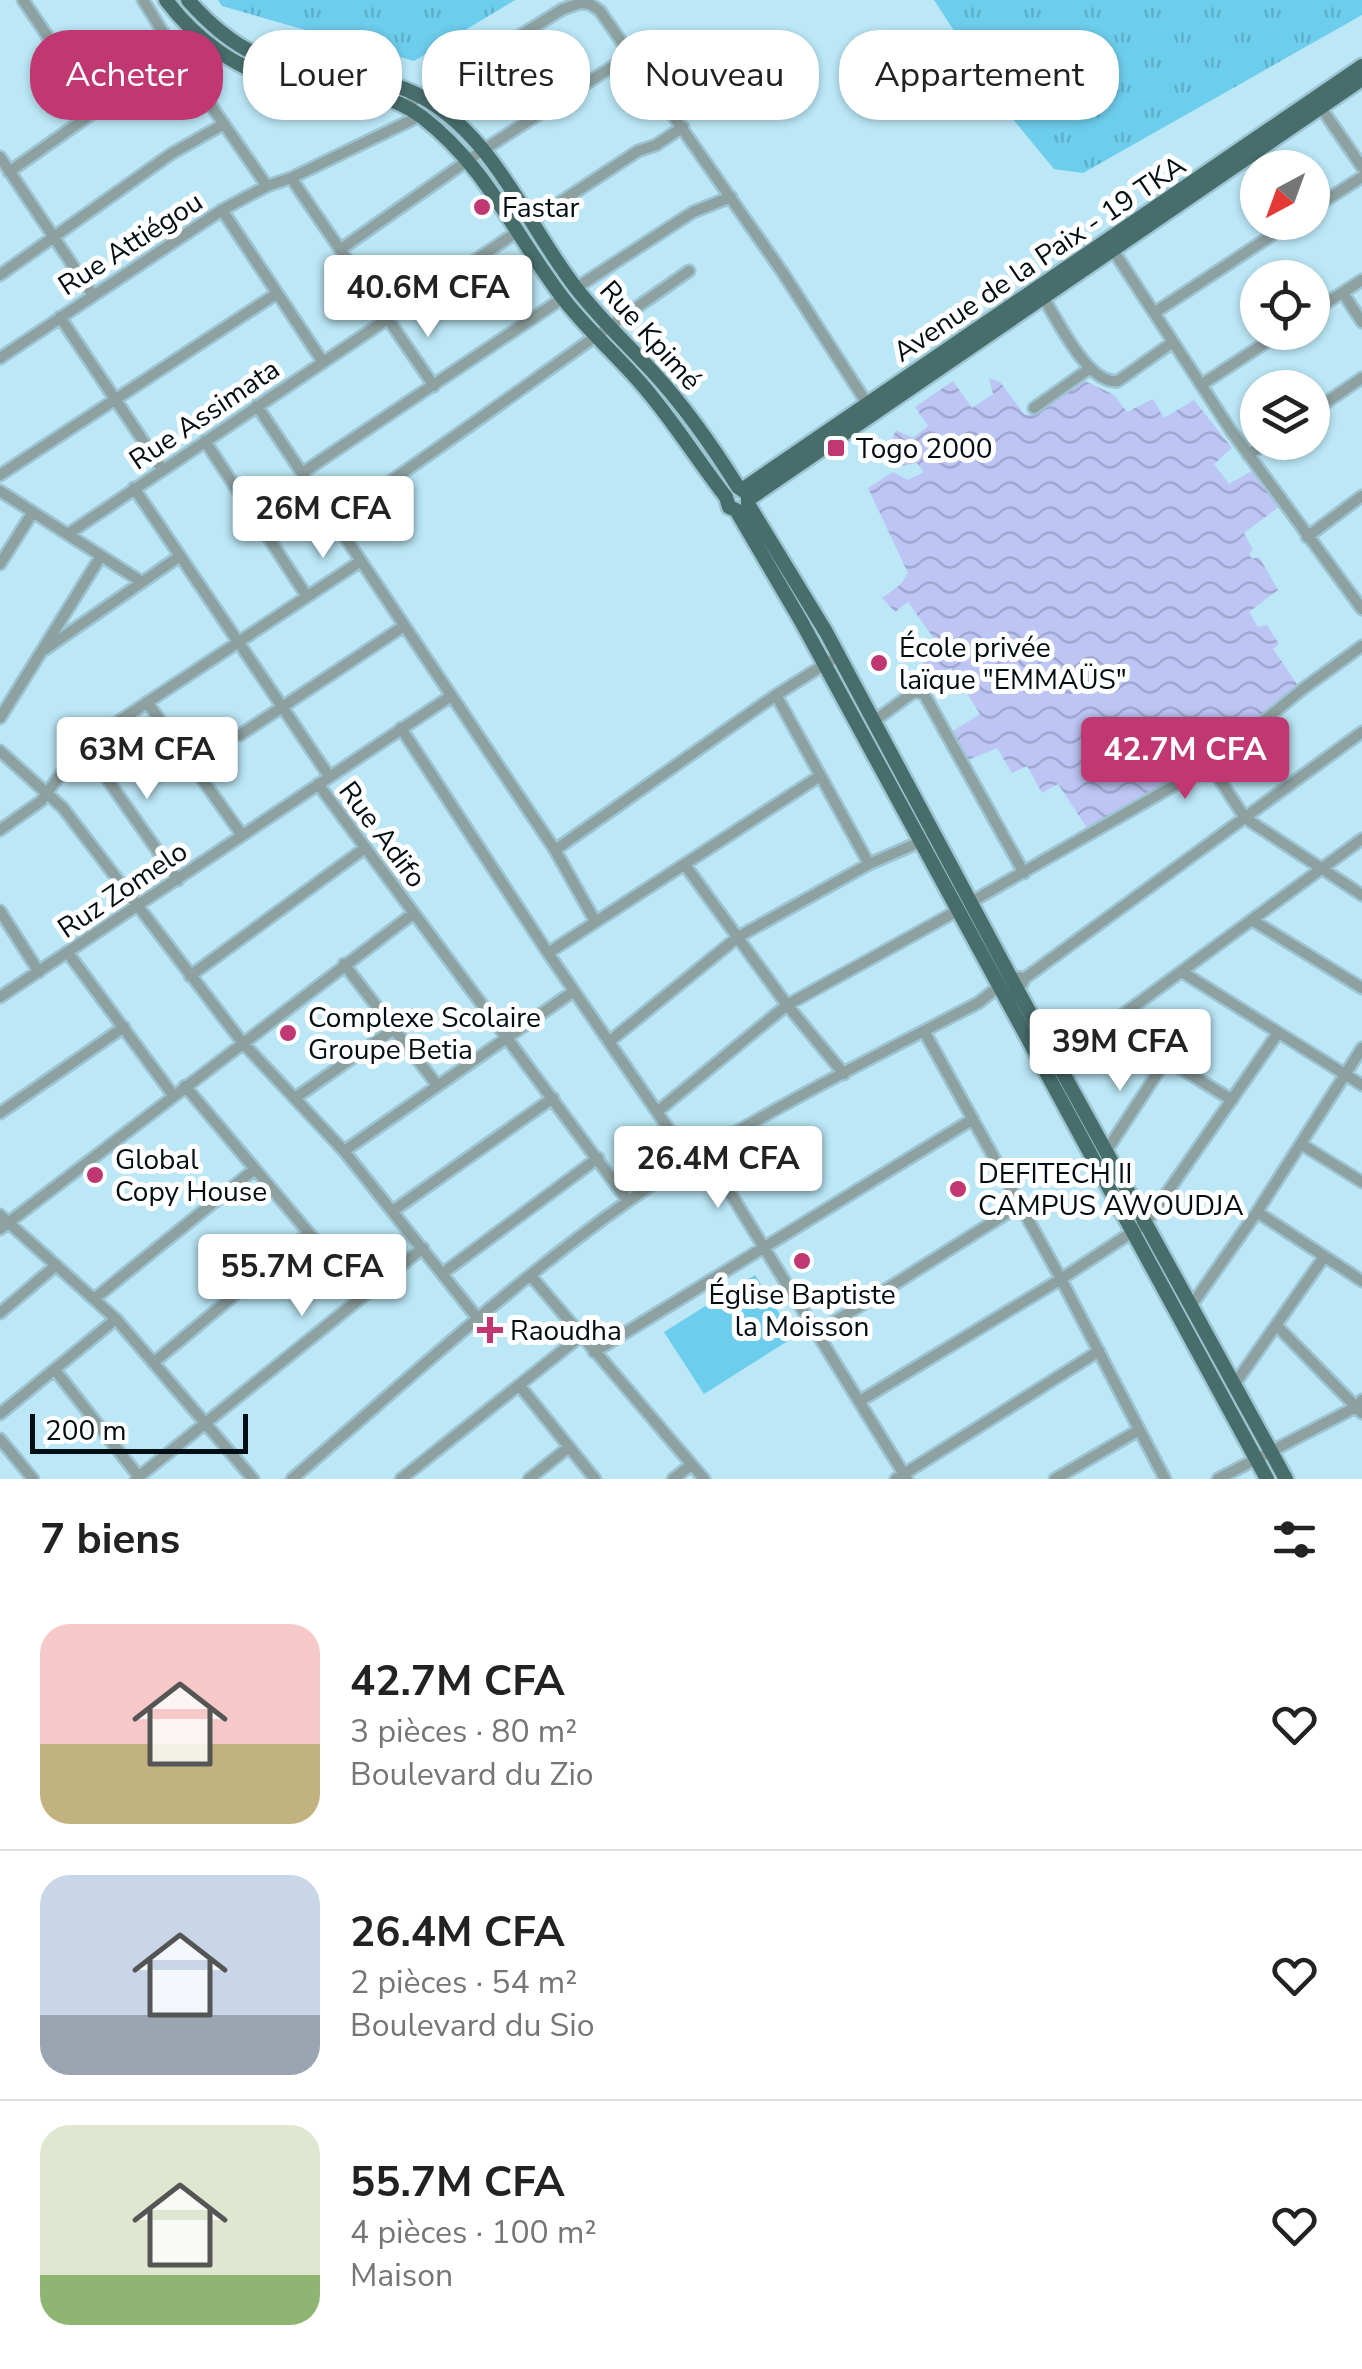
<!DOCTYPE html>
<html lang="fr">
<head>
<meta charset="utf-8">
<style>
	body { margin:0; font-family:"Nunito Sans",sans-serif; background:#f2f2f2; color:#222; height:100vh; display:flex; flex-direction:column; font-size:38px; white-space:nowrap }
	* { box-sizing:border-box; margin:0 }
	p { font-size:32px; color:#767676 }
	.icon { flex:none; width:55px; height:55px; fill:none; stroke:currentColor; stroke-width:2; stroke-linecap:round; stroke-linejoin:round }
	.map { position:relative; height:1479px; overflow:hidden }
	.drawer { display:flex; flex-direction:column; background:#fff; flex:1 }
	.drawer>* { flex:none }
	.guide { position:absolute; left:30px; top:30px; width:1302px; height:90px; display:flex; gap:20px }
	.needle { width:65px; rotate:221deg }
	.fabs { position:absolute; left:1240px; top:150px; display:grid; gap:20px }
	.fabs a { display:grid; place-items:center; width:90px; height:90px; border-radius:50%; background:#fff; box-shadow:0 2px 8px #0004; font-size:50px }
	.scale { position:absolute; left:30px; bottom:25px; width:218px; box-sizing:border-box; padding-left:10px; border:5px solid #010e13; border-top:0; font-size:28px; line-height:35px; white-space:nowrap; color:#010e13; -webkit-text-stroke:8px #fff; paint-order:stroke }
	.price { position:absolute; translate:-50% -85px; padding:0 22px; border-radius:10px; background:#fff; color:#222; font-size:32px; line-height:65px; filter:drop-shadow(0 2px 5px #0008) }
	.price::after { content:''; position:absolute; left:50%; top:60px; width:30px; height:22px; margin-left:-15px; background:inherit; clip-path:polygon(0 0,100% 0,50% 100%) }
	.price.selected { background:#c03771; color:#fff }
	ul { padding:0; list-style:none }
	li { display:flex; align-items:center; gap:30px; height:250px; padding:0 40px }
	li+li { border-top:2px solid #e0e0e0 }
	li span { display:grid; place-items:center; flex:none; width:280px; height:200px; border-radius:30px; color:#555 }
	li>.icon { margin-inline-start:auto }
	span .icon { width:120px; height:120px; fill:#fffc; stroke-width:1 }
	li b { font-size:42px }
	h2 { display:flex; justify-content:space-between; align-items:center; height:120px; padding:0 40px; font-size:42px }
	.chip { padding:0 35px; border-radius:40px; background:#fff; box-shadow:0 2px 8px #0004; font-size:35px; line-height:90px }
	.chip.selected { background:#c03771; color:#fff }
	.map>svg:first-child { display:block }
</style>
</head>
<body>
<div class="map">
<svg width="1362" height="1479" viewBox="0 0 1362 1479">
	<defs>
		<pattern id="grass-tufts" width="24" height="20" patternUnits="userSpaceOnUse" patternTransform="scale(2.5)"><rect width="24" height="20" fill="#6dcdec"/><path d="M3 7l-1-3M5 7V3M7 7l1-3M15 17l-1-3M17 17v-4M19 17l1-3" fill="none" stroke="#5dafca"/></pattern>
		<pattern id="water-waves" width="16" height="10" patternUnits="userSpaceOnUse" patternTransform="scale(2.5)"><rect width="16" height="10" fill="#bcc5f4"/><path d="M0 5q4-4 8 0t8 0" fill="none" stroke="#a0a8d0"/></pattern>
	</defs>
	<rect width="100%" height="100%" fill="#bbe7f6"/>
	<path fill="url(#grass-tufts)" d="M 218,0 L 515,0 L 414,61 L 222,6 Z
		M 934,0 L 1362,0 L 1362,15 L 1083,173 L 1054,169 L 1007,112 Z"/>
	<path fill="#6dcdec" d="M 755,1275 L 794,1337 L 704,1394 L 664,1332 Z"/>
	<path fill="url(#water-waves)" d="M 989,378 L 1000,382 L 1025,415 L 1033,414 L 1085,381 L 1114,395 L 1127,412 L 1153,399 L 1164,418 L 1194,400 L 1232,448 L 1214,464 L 1229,484 L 1255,469 L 1280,506 L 1244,533 L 1253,550 L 1249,554 L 1252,559 L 1259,557 L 1278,590 L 1249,612 L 1258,627 L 1267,625 L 1279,644 L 1273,649 L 1297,684 L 1209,762 L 1193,737 L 1172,749 L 1185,774 L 1087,828 L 1058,784 L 1042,793 L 1027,766 L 1012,773 L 997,748 L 968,760 L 953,731 L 980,714 L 951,668 L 932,675 L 917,654 L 935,640 L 908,602 L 895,612 L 882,598 L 901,584 L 908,573 L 868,488 L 893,472 L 908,480 L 924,472 L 917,463 L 901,466 L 889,446 L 896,430 L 913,438 L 928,426 L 915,407 L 953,381 L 972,408 L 993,394 Z"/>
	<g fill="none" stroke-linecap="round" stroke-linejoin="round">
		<g stroke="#9dc4d2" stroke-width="15">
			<path id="minor" d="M 23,0 L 96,108
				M 143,0 L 187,71 L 267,186
				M 1317,102 L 1362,167
				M 405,106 L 563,9 L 581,3 L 590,4 L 600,11 L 783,273 L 868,405
				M 0,157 L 92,294
				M 9,172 L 177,54
				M 291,178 L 434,386
				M 1312,209 L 1362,177
				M 222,210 L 323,362
				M 530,222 L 638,151 L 656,145 L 683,127
				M 1109,244 L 1232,432 L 1362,609
				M 341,249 L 477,154 L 632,54
				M 0,275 L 171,154 L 224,124
				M 576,288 L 693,212 L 731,197
				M 1343,293 L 1362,322
				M 1044,299 C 1059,322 1088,385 1118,381 L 1173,342
				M 1312,312 L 1362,280
				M 1154,313 L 1292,222
				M 60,317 L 162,469
				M 0,358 L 222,210 L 267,186 L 291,178 L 420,116
				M 1201,385 L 1282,332
				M 257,406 L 555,850 L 595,921
				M 1034,408 L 1089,369
				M 1312,412 L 1362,378
				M 205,441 L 306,595
				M 1248,455 L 1267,442
				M 302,473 L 563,298
				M 0,475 L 276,294
				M 134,488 L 329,776
				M 0,491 L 142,582
				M 334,520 C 454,439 570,353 689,271
				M 68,534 L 517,232
				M 1307,537 L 1362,496
				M 0,564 L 33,512
				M 44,650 L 180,556
				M 776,695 L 869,864
				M 147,702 L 242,835
				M 0,718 L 101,556
				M 874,721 L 914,692 L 924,694 L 1024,873
				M 401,728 L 548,953 L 690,1160
				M 240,735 L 404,626
				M 84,746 L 178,880
				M 0,751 L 63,808 L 242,1042 L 344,1151 L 479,1320
				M 1210,765 L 1245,818 L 1362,895
				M 318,784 L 628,1201
				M 0,830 L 41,801 L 74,756 L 95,737 L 361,561
				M 555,850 L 776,695 L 838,656
				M 685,865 L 787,1005 L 844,1074
				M 971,902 L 1210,765 L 1304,688 L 1362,646
				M 0,911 L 39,972
				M 1252,920 L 1362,988
				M 68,953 L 173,1095
				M 548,953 L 820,776
				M 344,964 L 437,1085
				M 1182,972 L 1362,1085
				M 190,976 L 365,848
				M 1022,984 L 1025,978 L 1362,732
				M 0,997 L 451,696
				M 1110,1025 L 1232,1100
				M 924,1031 L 1061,1279 L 1165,1479
				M 610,1041 L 738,937 L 869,864 L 920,842
				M 1058,1062 L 1362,839
				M 185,1086 L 362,1296
				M 295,1098 L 394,1029
				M 658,1111 L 787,1005 L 957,911
				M 0,1113 L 124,1027
				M 1301,1144 L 1362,1182
				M 1107,1150 L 1166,1060
				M 344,1151 L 574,991
				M 705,1152 L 907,1479
				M 394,1210 L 553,1098
				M 1257,1212 L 1362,1281
				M 0,1215 L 116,1319 L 253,1479
				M 0,1229 L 414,913
				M 443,1273 L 598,1158
				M 531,1276 L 704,1479
				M 94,1299 L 255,1169
				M 1191,1306 L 1257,1212 L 1362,1048
				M 0,1313 L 54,1267
				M 1277,1326 L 1362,1413
				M 817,1333 L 1020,1205
				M 594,1352 L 973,1119
				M 153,1363 L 309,1233
				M 55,1370 L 139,1477
				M 519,1385 L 595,1479
				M 1234,1385 L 1324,1257
				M 860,1401 L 1061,1279 L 1146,1223 L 1278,1033
				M 0,1414 L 116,1319
				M 0,1439 L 33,1479
				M 136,1479 L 423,1248
				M 292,1479 C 401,1386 510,1284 627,1202 C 736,1125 860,1064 978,1003 L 1011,977 L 1025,978
				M 401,1479 L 581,1336
				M 529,1479 L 569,1447
				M 673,1479 L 690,1466
				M 896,1479 L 1099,1351
				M 1055,1479 L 1139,1430
				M 1218,1479 L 1358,1406 L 1362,1400"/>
		</g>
		<g stroke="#9dc4d2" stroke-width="19">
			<path id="major" d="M 166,0 C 194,37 236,71 284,80 C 330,89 383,87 422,117 C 487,167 514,234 562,297 C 586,329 618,356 644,387 C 674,422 698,461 726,497 L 729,507 L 736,510 L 801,621 L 1267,1479
				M 188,0 C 204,18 224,37 246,49 C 302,78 371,66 427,100 C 497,142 527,225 576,288 C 599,318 627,344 653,372 C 685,407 713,447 738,487
				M 738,487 L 748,494 L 748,504 L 826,632 L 1018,991 L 1286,1479
				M 743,489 L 1362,66
				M 749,499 L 1362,79"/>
		</g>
		<use href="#minor" stroke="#8da1a0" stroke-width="10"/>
		<use href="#major" stroke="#486e6c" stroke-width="14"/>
	</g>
	<g fill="#c03771" stroke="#fff" stroke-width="4">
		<circle cx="482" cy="207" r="10"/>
		<rect x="826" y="438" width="20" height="20" rx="5"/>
		<circle cx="879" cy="663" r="10"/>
		<circle cx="288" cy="1033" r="10"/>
		<circle cx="95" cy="1175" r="10"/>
		<circle cx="958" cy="1189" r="10"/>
		<circle cx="802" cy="1261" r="10"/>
		<path d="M485 1315h10v10h10v10h-10v10h-10v-10h-10v-10h10z"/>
	</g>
	<g text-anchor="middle" stroke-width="10" stroke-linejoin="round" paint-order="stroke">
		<g font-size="28" fill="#010e13" stroke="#fff" text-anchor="start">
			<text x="502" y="217">Fastar</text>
			<text x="856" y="458">Togo 2000</text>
			<text x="899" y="657">École privée<tspan x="899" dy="32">laïque "EMMAÜS"</tspan></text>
			<text x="308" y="1027">Complexe Scolaire<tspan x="308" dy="32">Groupe Betia</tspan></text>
			<text x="115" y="1169">Global<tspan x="115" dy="32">Copy House</tspan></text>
			<text x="978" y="1183">DEFITECH II<tspan x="978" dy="32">CAMPUS AWOUDJA</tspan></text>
			<text x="802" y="1304" text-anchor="middle">Église Baptiste<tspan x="802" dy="32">la Moisson</tspan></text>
			<text x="510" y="1340">Raoudha</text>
		</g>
		<g font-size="28" fill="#010e13" stroke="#fff">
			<text transform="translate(130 243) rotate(-33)" y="10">Rue Attiégou</text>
			<text transform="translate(1039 258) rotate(-34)" y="10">Avenue de la Paix - 19 TKA</text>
			<text transform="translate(651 335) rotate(48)" y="10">Rue Kpimé</text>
			<text transform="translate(204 414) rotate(-34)" y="10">Rue Assimata</text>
			<text transform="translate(383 834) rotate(53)" y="10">Rue Adifo</text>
			<text transform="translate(122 889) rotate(-34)" y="10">Ruz Zomelo</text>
		</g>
	</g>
</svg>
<div class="fabs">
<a><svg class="needle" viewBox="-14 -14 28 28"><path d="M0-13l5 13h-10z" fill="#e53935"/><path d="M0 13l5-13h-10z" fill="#767676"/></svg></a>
<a><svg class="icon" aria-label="locate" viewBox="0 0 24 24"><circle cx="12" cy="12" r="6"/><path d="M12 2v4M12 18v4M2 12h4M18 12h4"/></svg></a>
<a><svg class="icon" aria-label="layers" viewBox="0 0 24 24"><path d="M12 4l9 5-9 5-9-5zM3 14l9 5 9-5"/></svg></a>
</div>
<div class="scale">200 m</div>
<b class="price" style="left:428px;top:340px">40.6M CFA</b>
<b class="price" style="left:323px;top:561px">26M CFA</b>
<b class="price" style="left:147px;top:802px">63M CFA</b>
<b class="price selected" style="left:1185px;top:802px">42.7M CFA</b>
<b class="price" style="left:1120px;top:1094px">39M CFA</b>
<b class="price" style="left:718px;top:1211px">26.4M CFA</b>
<b class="price" style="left:302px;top:1319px">55.7M CFA</b>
<div class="guide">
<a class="chip selected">Acheter</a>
<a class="chip">Louer</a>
<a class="chip">Filtres</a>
<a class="chip">Nouveau</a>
<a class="chip">Appartement</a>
</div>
</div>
<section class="drawer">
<h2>7 biens<svg class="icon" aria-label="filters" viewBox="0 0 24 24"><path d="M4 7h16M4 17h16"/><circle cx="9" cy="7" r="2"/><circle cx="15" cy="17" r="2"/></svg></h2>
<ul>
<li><span style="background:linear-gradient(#f6c9c9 60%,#c2b280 0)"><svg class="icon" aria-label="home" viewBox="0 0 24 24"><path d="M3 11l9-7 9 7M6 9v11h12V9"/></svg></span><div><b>42.7M CFA</b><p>3 pièces · 80 m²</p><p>Boulevard du Zio</p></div><svg class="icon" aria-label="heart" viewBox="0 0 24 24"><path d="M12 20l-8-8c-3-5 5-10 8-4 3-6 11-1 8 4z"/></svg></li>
<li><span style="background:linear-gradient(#c9d6e8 70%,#9aa5b1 0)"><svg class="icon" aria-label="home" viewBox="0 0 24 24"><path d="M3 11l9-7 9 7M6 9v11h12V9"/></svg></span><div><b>26.4M CFA</b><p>2 pièces · 54 m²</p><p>Boulevard du Sio</p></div><svg class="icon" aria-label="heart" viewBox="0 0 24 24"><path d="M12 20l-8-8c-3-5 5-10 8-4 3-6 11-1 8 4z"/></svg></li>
<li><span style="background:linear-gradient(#dfe7d0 75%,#8fb573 0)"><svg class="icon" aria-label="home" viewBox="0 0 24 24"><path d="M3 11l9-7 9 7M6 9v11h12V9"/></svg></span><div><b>55.7M CFA</b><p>4 pièces · 100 m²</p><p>Maison</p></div><svg class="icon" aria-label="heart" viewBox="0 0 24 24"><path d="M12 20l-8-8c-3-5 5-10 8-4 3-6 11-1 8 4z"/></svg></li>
</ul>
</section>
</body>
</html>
